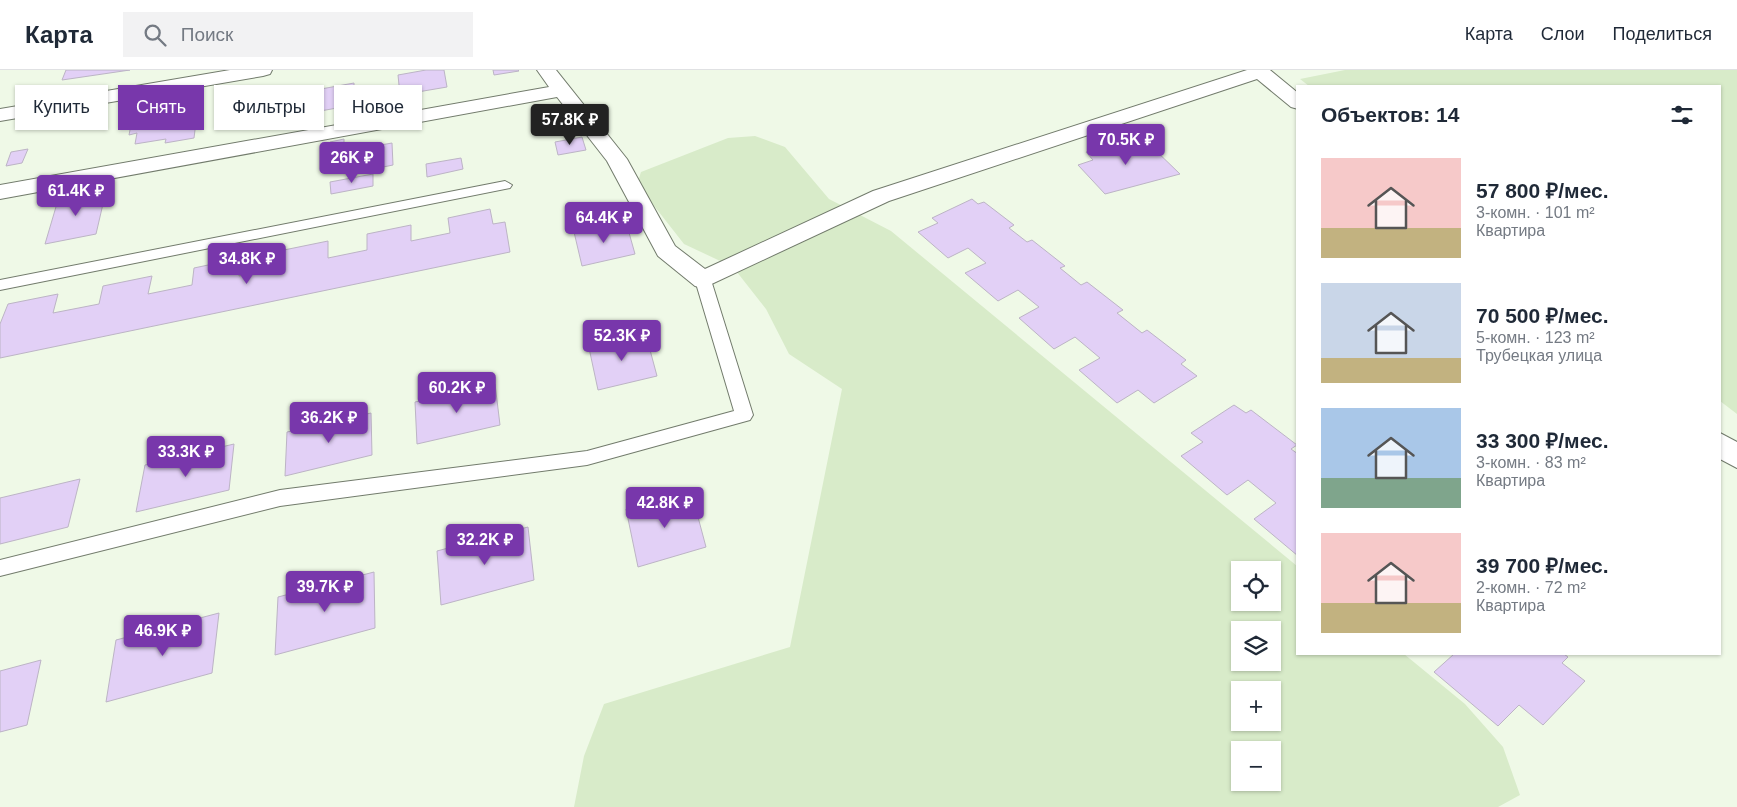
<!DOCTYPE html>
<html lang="ru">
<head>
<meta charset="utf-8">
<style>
	body { margin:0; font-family:Arial,sans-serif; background:#f2f2f3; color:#1f2937; height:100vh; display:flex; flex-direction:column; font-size:19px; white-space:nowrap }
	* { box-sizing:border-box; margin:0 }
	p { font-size:16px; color:#747a83 }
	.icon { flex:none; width:28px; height:28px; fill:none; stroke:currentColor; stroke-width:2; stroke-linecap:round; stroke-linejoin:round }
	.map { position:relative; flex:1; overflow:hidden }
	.panel { position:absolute; left:1296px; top:15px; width:425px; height:570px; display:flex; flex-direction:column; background:#fff; border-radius:0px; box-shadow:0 1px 4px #0004 }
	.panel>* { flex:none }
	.top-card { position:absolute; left:15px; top:15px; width:475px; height:45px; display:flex; gap:10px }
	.buttons { position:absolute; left:1231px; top:491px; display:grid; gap:10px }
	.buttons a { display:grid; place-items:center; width:50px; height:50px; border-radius:0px; background:#fff; box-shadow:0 1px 4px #0004; font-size:25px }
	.price { position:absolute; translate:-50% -42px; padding:0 11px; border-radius:5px; background:#7837ab; color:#fff; font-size:16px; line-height:32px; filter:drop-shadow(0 1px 2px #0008) }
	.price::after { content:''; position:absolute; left:50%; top:30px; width:15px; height:11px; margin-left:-8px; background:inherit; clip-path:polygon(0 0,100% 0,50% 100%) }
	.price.on { background:#222; color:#fff }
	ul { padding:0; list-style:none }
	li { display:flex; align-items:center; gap:15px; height:125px; padding:0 25px }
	li span { display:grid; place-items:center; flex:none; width:140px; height:100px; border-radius:0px; color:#555 }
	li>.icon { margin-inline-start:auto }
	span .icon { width:60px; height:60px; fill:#fffc; stroke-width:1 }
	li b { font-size:21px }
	h2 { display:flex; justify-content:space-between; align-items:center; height:60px; padding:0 25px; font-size:21px }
	.chip { padding:0 18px; border-radius:0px; background:#fff; box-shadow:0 1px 4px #0004; font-size:18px; line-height:45px }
	.chip.on { background:#7837ab; color:#fff }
	header { display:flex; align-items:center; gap:30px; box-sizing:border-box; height:70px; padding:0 25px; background:#fff; border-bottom:1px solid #e0e1e3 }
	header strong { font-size:24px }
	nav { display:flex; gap:28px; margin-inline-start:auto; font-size:18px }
	.search { width:350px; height:45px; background:#f2f2f3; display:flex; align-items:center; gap:12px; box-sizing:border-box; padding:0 18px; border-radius:0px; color:#747a83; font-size:19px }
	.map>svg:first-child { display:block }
</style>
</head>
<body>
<header>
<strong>Карта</strong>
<div class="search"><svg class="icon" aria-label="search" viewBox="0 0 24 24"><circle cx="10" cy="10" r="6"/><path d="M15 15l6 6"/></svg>Поиск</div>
<nav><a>Карта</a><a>Слои</a><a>Поделиться</a></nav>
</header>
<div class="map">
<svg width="1737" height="737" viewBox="0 0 1737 737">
	<rect width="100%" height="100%" fill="#eff9e7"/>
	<path fill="#d8ebc9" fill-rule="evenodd" d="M 1345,0 L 1737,0 L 1737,344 L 1720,331 L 1720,16 L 1309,16 L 1300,9 Z
		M 755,66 L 785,77 L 829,129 L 891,161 L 1297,496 L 1298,584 L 1404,584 L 1465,634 L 1503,677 L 1520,725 L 1498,737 L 574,737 L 584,686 L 604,634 L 790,577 L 842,319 L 789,284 L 766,239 L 733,197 L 684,174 L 637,114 L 641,102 L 728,68 ZM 1240,500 L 1272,500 L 1272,532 L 1240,532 ZM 1240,560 L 1272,560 L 1272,592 L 1240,592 ZM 1240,620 L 1272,620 L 1272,652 L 1240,652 ZM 1240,680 L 1272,680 L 1272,712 L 1240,712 Z"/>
	<path fill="#e2d0f6" stroke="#bcb4c5" d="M 66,0 L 130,0 L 62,10 Z
		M 426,0 L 444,0 L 447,17 L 400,25 L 398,5 Z
		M 493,0 L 518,0 L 519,1 L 494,5 Z
		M 354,13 L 354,35 L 309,43 L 310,21 Z
		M 177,36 L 174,56 L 196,52 L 194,68 L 165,73 L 166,69 L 135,74 L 137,63 L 129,65 L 131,55 L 139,54 L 142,42 Z
		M 582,67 L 586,80 L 558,85 L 555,72 Z
		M 344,69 L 344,80 L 330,83 L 330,72 Z
		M 1114,71 L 1118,74 L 1131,71 L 1139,78 L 1150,75 L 1180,104 L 1105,124 L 1078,95 L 1093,90 L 1086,82 L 1100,79 L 1097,75 Z
		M 392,73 L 393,95 L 359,102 L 358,79 Z
		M 28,79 L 22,93 L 6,96 L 11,82 Z
		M 461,88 L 463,99 L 427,107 L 426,94 Z
		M 373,104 L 373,116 L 331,124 L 330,112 Z
		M 106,121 L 96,164 L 45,174 L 58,130 Z
		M 972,129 L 978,134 L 984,132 L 1014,155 L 1009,158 L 1027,172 L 1032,170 L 1065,196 L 1060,198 L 1081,215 L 1087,212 L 1123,240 L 1117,243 L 1142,263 L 1147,260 L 1186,290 L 1181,294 L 1197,306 L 1154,333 L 1138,320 L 1117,333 L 1079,300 L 1100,288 L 1075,267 L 1054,279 L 1019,248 L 1039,237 L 1018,220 L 998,231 L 965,203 L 986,193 L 968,178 L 948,188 L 918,162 L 938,153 L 932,148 Z
		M 490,139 L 493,154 L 505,152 L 510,182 L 0,288 L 0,254 L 8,234 L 58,224 L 53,243 L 99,234 L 103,216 L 152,206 L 148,224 L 192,215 L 194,198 L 241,188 L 239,206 L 282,197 L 284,180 L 328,171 L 328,188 L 367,180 L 367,164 L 411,155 L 411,171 L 450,163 L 448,148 Z
		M 626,152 L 635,184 L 582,196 L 574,162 Z
		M 646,265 L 657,306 L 598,320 L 589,278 Z
		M 495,314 L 500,355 L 417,374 L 415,332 Z
		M 1234,335 L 1246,343 L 1251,340 L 1297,375 L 1291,379 L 1298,384 L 1298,486 L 1254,449 L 1276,433 L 1248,410 L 1227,425 L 1181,386 L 1203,372 L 1191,363 Z
		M 371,343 L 372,385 L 285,406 L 287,362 Z
		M 234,374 L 229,420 L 136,442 L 145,395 Z
		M 80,409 L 68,457 L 0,474 L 0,428 Z
		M 691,421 L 706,477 L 638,497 L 626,439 Z
		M 528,457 L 534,510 L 441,535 L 437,481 Z
		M 374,502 L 375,558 L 275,585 L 278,527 Z
		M 219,543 L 212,603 L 106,632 L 116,570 Z
		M 1454,584 L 1564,584 L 1568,587 L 1562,593 L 1585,611 L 1543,655 L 1519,635 L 1498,656 L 1434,602 Z
		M 41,590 L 27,655 L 0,662 L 0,601 Z"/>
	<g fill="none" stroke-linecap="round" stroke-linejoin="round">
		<g stroke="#727b6c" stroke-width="2">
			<path id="service" d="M 505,111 L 512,115 L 510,118 L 0,220 L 0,210 Z
				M 703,205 L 711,210 L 753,345 L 750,350 L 587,395 L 280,436 L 0,506 L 0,490 L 280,420 L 587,381 L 734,341 L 695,210 Z"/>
		</g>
		<g stroke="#727b6c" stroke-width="2">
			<path id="minor" d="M 230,0 L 272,0 L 270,4 L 263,6 L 0,51 L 0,39 Z
				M 537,0 L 556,0 L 627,89 L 675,176 L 705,199 L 873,121 L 1247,0 L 1270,0 L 1298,23 L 1298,39 L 1291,37 L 1257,9 L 889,131 L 703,218 L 695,216 L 658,186 L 607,91 L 557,27 L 0,129 L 0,115 L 549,17 Z
				M 1720,363 L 1737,372 L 1737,398 L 1720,389 Z"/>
		</g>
		<use href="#service" fill="#fff" fill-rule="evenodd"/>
		<use href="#minor" fill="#fff" fill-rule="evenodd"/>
	</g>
</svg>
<div class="buttons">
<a><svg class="icon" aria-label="locate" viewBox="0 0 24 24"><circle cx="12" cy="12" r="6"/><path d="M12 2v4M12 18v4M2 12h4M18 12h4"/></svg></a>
<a><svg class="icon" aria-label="layers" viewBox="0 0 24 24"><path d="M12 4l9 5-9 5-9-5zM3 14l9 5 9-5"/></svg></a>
<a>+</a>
<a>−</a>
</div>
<b class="price on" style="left:570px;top:76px">57.8K ₽</b>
<b class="price" style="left:1126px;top:96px">70.5K ₽</b>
<b class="price" style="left:352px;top:114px">26K ₽</b>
<b class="price" style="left:76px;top:147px">61.4K ₽</b>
<b class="price" style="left:604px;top:174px">64.4K ₽</b>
<b class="price" style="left:247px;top:215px">34.8K ₽</b>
<b class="price" style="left:622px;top:292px">52.3K ₽</b>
<b class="price" style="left:457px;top:344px">60.2K ₽</b>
<b class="price" style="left:329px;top:374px">36.2K ₽</b>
<b class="price" style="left:186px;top:408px">33.3K ₽</b>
<b class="price" style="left:665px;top:459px">42.8K ₽</b>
<b class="price" style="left:485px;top:496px">32.2K ₽</b>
<b class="price" style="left:325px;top:543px">39.7K ₽</b>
<b class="price" style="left:163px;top:587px">46.9K ₽</b>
<div class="top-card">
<a class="chip">Купить</a>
<a class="chip on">Снять</a>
<a class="chip">Фильтры</a>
<a class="chip">Новое</a>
</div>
<section class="panel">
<h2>Объектов: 14<svg class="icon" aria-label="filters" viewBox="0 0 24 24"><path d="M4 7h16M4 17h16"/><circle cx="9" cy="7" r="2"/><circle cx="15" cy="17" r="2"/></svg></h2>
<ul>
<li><span style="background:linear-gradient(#f6c9c9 70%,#c2b280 0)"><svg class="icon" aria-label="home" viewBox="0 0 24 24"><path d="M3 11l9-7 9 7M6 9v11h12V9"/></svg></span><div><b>57 800 ₽/мес.</b><p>3-комн. · 101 m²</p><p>Квартира</p></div></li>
<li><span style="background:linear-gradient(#c9d6e8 75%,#c2b280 0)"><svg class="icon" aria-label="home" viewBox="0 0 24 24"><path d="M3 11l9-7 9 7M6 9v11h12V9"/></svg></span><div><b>70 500 ₽/мес.</b><p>5-комн. · 123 m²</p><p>Трубецкая улица</p></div></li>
<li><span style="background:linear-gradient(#a9c7e8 70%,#7fa58c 0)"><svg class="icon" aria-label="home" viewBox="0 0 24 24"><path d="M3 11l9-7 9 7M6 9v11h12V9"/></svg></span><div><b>33 300 ₽/мес.</b><p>3-комн. · 83 m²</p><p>Квартира</p></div></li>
<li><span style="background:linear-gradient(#f6c9c9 70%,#c2b280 0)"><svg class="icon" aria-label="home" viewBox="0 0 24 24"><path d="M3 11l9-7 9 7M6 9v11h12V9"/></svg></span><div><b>39 700 ₽/мес.</b><p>2-комн. · 72 m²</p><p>Квартира</p></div></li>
</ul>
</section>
</div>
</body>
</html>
